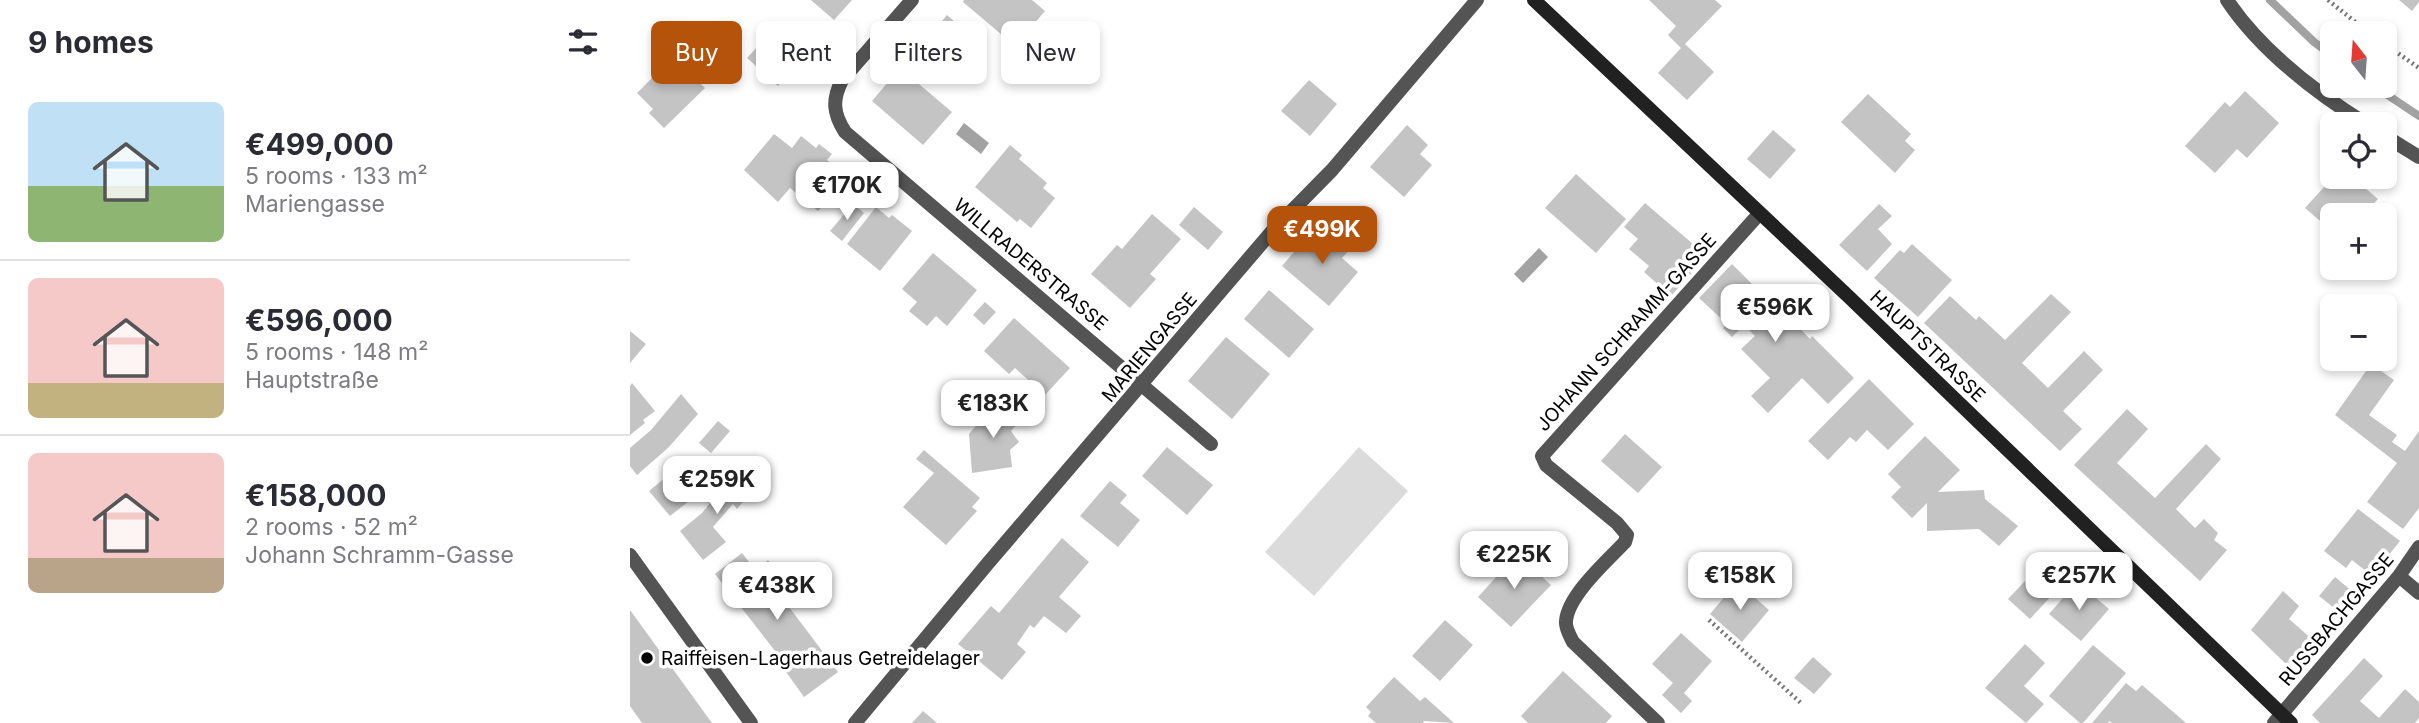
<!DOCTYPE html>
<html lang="en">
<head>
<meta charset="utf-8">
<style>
	body { margin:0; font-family:Inter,sans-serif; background:#f7f7f7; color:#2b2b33; height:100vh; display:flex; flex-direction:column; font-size:26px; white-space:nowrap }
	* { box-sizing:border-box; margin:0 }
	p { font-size:23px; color:#7c7c81 }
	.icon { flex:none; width:38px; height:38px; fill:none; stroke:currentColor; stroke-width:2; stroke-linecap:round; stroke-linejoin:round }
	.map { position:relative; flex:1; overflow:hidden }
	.drawer { display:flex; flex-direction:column; background:#fff; width:630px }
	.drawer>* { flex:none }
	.top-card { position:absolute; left:21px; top:21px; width:665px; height:63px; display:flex; gap:14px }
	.needle { width:46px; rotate:343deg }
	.fabs { position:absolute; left:1690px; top:21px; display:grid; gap:14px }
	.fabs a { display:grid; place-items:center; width:77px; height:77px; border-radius:10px; background:#fff; box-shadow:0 4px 10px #0003; font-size:35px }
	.price { position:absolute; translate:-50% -60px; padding:0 16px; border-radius:14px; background:#fff; color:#222; font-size:23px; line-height:46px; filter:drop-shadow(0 2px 4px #0008) }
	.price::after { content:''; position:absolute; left:50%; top:42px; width:21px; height:16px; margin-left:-10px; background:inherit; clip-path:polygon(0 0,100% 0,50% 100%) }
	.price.active { background:#b45309; color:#fff }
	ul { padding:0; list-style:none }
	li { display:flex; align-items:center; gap:21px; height:175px; padding:0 28px }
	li+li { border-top:2px solid #e1e1e2 }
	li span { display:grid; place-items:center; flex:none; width:196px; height:140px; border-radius:10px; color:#555 }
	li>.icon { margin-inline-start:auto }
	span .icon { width:84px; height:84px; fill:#fffc; stroke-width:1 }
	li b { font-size:30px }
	h2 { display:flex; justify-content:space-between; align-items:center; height:84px; padding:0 28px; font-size:30px }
	.chip { padding:0 24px; border-radius:10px; background:#fff; box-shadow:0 4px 10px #0003; font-size:24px; line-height:63px }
	.chip.active { background:#b45309; color:#fff }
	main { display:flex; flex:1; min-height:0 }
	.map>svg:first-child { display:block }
</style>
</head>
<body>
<main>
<section class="drawer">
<h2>9 homes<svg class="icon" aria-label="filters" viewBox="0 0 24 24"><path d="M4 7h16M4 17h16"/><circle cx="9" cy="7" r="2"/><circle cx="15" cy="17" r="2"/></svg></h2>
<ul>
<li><span style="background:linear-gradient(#bfe0f5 60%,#8fb573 0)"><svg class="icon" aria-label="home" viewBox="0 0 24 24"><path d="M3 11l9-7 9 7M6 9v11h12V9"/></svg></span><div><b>€499,000</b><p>5 rooms · 133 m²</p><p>Mariengasse</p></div></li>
<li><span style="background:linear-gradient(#f6c9c9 75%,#c2b280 0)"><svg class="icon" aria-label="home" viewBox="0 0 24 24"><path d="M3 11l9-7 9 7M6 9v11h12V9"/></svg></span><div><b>€596,000</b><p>5 rooms · 148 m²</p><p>Hauptstraße</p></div></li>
<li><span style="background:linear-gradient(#f6c9c9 75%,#b9a48a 0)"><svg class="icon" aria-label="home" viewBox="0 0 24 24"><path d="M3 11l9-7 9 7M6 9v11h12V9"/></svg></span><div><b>€158,000</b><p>2 rooms · 52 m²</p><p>Johann Schramm-Gasse</p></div></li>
</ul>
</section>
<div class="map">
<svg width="1789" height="723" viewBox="0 0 1789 723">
	<rect width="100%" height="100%" fill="#fff"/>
	<path fill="#dbdbdb" d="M 729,447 L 778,491 L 684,596 L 635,552 Z"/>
	<path fill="#a2a2a2" d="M 334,123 L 359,143 L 351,154 L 326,134 Z
		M 909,248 L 918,257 L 893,283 L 884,274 Z"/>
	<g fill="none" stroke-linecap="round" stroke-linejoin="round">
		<path stroke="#a2a2a2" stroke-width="8" d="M 1640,0 L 1684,42 L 1703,56
			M 1744,86 L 1789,116"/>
	</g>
	<path fill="#c4c4c4" d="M 181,0 L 222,0 L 204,20 Z
		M 334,0 L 402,0 L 415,11 L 385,46 L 333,2 Z
		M 1019,0 L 1085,0 L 1092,6 L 1055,44 L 1084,72 L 1057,100 L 1028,73 L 1051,48 L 1038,35 L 1046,26 Z
		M 1769,0 L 1789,0 L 1789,2 L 1782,11 Z
		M 317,15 L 356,49 L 330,79 L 291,46 Z
		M 151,21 L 181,50 L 148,86 L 117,58 Z
		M 54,34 L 75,55 L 58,71 L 75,88 L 34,128 L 19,113 L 23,109 L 7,93 L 40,60 L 34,53 Z
		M 270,68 L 322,112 L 293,145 L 242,101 Z
		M 679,80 L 707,104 L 680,136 L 651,111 Z
		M 1615,91 L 1649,123 L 1617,158 L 1607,149 L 1585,173 L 1555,146 L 1595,102 L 1600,107 Z
		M 1238,94 L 1281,134 L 1275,141 L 1285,150 L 1265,173 L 1211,122 Z
		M 777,125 L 798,145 L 790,154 L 802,165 L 774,197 L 740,167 Z
		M 1143,130 L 1166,150 L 1140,179 L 1117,159 Z
		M 144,134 L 162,148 L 171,136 L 186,148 L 189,144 L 202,154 L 197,160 L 211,171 L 203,183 L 210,188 L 188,211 L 160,188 L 148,202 L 114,170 Z
		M 380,145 L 392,155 L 389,159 L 417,183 L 413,188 L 425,198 L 401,228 L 390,219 L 387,222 L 345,187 Z
		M 946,174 L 996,219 L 966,253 L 915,208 Z
		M 1703,177 L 1722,177 L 1748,199 L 1733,215 L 1703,215 L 1703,232 L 1675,208 Z
		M 1015,203 L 1077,256 L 1041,296 L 1014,272 L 1019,266 L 999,249 L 1008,239 L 994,227 Z
		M 223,204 L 234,213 L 212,241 L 200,231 Z
		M 1249,204 L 1262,216 L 1248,229 L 1262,244 L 1237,271 L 1209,245 Z
		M 246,207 L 259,218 L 262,215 L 282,231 L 250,271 L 217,244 Z
		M 564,207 L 593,232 L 578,250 L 549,225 Z
		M 522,214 L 551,239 L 520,274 L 526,279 L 500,308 L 461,274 L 487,245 L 492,249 Z
		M 696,229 L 719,250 L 712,258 L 728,272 L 699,306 L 652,266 L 681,232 L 688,238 Z
		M 1282,244 L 1322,280 L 1288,317 L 1244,278 L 1270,250 L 1274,253 Z
		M 303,253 L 347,290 L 317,326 L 306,316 L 297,326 L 279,311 L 287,302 L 272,289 Z
		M 1102,264 L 1125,287 L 1114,299 L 1118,303 L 1111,309 L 1121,318 L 1141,298 L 1180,339 L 1182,336 L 1224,378 L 1198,404 L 1172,378 L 1138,413 L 1121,396 L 1140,378 L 1111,349 L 1125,336 L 1114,325 L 1102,337 L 1093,328 L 1097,324 L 1069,298 Z
		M 639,290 L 684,329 L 659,358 L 614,319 Z
		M 1421,294 L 1441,312 L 1392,363 L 1418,388 L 1454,351 L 1473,370 L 1433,411 L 1452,429 L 1430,451 L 1294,323 L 1320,296 L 1346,320 L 1349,316 L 1375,340 Z
		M 355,302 L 366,312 L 354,325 L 343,315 Z
		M 384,318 L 440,368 L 415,395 L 385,368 L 379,374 L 354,351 Z
		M 0,331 L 16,344 L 0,363 Z
		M 596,337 L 640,374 L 602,419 L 558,381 Z
		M 1741,364 L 1764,380 L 1739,415 L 1767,435 L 1762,442 L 1775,451 L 1789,431 L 1789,508 L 1773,529 L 1737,502 L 1767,463 L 1705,415 Z
		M 1239,379 L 1284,424 L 1258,450 L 1237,430 L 1226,442 L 1220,437 L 1198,460 L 1178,441 Z
		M 2,383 L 25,411 L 13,420 L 15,423 L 0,435 L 0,386 Z
		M 51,394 L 68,414 L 38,448 L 7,475 L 0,466 L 0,448 L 21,430 Z
		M 367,401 L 390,421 L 381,431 L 389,442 L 380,450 L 382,467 L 342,473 L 339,434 Z
		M 1497,409 L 1518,429 L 1487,463 L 1525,498 L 1576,444 L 1591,459 L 1546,509 L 1565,528 L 1574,519 L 1588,533 L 1584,540 L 1597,550 L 1570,581 L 1444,465 Z
		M 88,421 L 100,431 L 81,453 L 69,443 Z
		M 995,434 L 1032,467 L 1008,493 L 971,461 Z
		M 1295,436 L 1330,470 L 1308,492 L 1354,490 L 1355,499 L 1388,526 L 1369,546 L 1349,529 L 1297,531 L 1297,503 L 1282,518 L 1261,497 L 1271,487 L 1258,474 Z
		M 537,447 L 583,485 L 557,515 L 512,476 Z
		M 294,450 L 350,498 L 342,507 L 347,511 L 316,545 L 273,507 L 304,473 L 286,459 Z
		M 47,468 L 68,494 L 40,516 L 19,491 Z
		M 107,470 L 126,486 L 107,509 L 103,504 L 83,527 L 96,542 L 73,560 L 50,531 L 72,513 Z
		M 480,481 L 497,495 L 490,503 L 510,520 L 488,547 L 450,516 Z
		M 1728,509 L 1770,541 L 1742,576 L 1722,560 L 1716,568 L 1694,551 Z
		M 432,538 L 459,562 L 429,597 L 451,616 L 436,633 L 414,616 L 404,628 L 400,625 L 387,644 L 396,652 L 372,680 L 328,644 L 361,606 L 369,613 Z
		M 112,553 L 127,572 L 138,560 L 157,584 L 147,591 L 208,672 L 174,697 L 146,658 L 149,656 L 85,574 Z
		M 887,554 L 921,585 L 881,627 L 848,597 Z
		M 1415,560 L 1436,580 L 1400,619 L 1378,599 Z
		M 1705,577 L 1723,592 L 1708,611 L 1689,596 Z
		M 1107,582 L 1139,610 L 1112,642 L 1080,614 Z
		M 1447,582 L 1479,609 L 1451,641 L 1419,614 Z
		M 1653,591 L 1669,606 L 1659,619 L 1683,640 L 1661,669 L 1621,630 Z
		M 0,610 L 82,723 L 12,723 L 0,706 Z
		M 815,620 L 843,645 L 810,681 L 782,656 Z
		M 1051,633 L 1082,661 L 1054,693 L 1062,701 L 1051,713 L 1032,695 L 1043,683 L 1022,664 Z
		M 1395,644 L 1415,663 L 1394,686 L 1414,704 L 1396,723 L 1355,688 Z
		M 1463,645 L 1496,673 L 1453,723 L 1450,723 L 1419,696 Z
		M 1183,657 L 1202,674 L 1184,694 L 1164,678 Z
		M 1734,658 L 1753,676 L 1730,701 L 1749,718 L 1775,689 L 1789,702 L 1789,718 L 1785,723 L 1690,723 L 1682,715 Z
		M 933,671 L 982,716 L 976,723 L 898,723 L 891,716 Z
		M 764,677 L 790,701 L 795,697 L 824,723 L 794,721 L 793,723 L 746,723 L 738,716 L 741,712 L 736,707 Z
		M 1496,683 L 1506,691 L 1512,685 L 1556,723 L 1482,723 L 1479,721 L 1478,723 L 1462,723 Z
		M 293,711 L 307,723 L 282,723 Z"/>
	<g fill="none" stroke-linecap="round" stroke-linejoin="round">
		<path stroke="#767676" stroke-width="4.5" stroke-dasharray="2 3.5" stroke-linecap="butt" d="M 1698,0 L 1739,33
			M 1755,44 L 1789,68
			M 1079,620 L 1172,704"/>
		<path stroke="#545454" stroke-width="14" d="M 282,0 L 212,80 C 202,100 203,113 215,132 L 581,444
			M 1597,0 C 1631,51 1685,92 1736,124
			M 1755,136 L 1789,157
			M 0,555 L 121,723
			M 1769,576 L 1789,593
			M 225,723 L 359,562 L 644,229 L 702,170 L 847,0
			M 1028,723 L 943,642 C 940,636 935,628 936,621 C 938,595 978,560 995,542 L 997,535 L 987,523 L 916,465 L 912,456 L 1129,214
			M 1644,723 L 1769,576 L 1789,547"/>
		<path stroke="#212121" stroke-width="14" d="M 904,0 L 1219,297 L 1661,723"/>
	</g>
	<circle fill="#000" stroke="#fff" stroke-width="2.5" cx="17" cy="658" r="7"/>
	<g text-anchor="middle" stroke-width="7" stroke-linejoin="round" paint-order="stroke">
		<g font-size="19" fill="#000" stroke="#fff">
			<text transform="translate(401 264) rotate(40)" y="7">WILLRADERSTRASSE</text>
			<text transform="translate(996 332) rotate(-48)" y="7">JOHANN SCHRAMM-GASSE</text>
			<text transform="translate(1298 346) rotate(44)" y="7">HAUPTSTRASSE</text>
			<text transform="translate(519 347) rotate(-50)" y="7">MARIENGASSE</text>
			<text transform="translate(1706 619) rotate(-50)" y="7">RUSSBACHGASSE</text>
		</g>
		<g font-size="19" fill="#000" stroke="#fff" text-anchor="start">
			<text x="31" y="665">Raiffeisen-Lagerhaus Getreidelager</text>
		</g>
	</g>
</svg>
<div class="fabs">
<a><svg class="needle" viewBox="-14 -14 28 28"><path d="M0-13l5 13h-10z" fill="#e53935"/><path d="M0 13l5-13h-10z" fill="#7c7c81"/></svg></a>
<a><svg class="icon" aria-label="locate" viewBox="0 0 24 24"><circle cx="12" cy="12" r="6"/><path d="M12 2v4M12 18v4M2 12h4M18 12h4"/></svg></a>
<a>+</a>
<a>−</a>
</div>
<b class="price" style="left:217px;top:222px">€170K</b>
<b class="price active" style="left:692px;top:266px">€499K</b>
<b class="price" style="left:1145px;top:344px">€596K</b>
<b class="price" style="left:363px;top:440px">€183K</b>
<b class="price" style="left:87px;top:516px">€259K</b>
<b class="price" style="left:884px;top:591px">€225K</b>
<b class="price" style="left:1110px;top:612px">€158K</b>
<b class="price" style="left:1449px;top:612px">€257K</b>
<b class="price" style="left:147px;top:622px">€438K</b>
<div class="top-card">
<a class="chip active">Buy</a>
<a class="chip">Rent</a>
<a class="chip">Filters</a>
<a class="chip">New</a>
</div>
</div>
</main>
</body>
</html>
